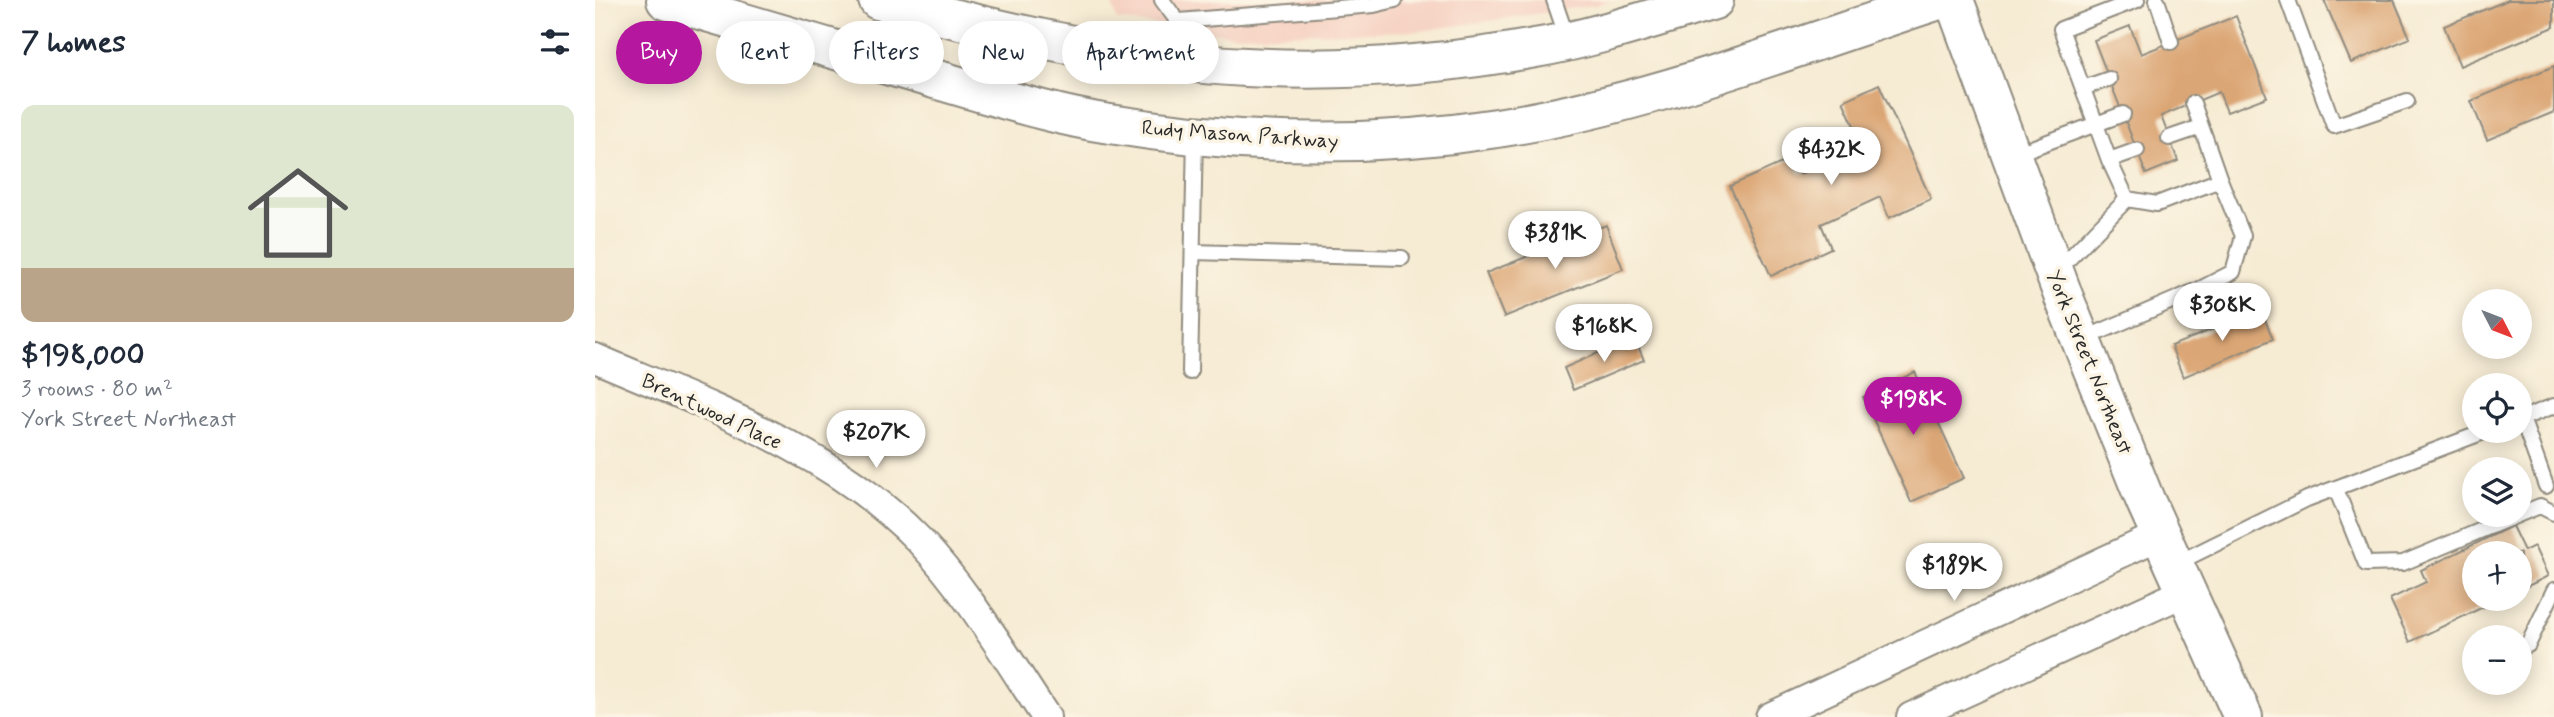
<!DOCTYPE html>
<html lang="en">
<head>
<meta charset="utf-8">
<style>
	body { margin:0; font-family:Mynerve,sans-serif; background:#f6f6f7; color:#1f2937; height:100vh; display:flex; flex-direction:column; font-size:26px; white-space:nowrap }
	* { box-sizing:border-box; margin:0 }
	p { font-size:23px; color:#747a83 }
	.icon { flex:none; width:38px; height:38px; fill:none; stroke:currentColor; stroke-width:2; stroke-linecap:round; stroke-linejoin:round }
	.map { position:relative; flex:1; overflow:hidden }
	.panel { display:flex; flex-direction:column; background:#fff; width:595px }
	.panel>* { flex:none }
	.hud { position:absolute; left:21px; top:21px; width:665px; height:63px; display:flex; gap:14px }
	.needle { width:46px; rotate:132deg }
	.controls { position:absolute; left:1867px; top:289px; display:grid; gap:14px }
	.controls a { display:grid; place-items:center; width:70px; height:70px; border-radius:50%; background:#fff; box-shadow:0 4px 18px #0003; font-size:35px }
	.price { position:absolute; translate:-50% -60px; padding:0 16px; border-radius:24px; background:#fff; color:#222; font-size:23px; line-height:46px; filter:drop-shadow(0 2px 4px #0008) }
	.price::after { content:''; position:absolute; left:50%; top:42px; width:21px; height:16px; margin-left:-10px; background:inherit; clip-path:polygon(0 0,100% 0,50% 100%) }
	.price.on { background:#b5179e; color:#fff }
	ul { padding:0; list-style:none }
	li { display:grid; align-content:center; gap:14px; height:371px; padding:0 21px }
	li span { display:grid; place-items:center; height:217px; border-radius:14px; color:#555 }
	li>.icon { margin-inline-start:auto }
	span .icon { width:126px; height:126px; fill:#fffc; stroke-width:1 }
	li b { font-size:30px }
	h2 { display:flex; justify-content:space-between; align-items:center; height:84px; padding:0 21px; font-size:30px }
	.tag { padding:0 24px; border-radius:32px; background:#fff; box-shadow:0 4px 18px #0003; font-size:24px; line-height:63px }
	.tag.on { background:#b5179e; color:#fff }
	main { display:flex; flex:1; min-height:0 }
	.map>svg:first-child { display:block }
</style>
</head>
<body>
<main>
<section class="panel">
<h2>7 homes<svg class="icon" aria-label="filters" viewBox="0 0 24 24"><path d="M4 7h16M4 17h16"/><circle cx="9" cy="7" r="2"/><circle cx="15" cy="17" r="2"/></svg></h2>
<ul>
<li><span style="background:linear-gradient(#dfe7d0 75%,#b9a48a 0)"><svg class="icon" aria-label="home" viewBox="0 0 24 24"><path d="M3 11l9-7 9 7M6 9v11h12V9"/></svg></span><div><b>$198,000</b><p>3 rooms · 80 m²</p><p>York Street Northeast</p></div></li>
</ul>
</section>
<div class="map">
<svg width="1959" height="717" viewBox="0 0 1959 717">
	<rect width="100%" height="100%" fill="#fcf5e5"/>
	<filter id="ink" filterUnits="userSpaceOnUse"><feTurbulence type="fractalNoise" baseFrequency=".0143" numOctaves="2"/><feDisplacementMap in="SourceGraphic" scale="14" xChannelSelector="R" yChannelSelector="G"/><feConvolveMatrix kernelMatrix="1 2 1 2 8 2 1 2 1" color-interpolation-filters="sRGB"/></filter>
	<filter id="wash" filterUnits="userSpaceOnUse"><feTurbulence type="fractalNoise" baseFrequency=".00686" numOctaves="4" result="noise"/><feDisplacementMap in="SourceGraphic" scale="28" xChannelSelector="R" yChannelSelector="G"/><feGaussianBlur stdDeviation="1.57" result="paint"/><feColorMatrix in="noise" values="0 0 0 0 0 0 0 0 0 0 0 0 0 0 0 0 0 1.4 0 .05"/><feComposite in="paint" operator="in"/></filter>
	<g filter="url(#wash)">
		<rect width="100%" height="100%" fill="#f6ebd3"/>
		<path fill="#f6d2c3" d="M 516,0 L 1016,0 L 1000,5 L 826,31 L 637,35 L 522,20 Z"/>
		<g id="blocks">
			<path fill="#dba675" d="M 1729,0 L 1799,0 L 1815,38 L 1756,63 Z
				M 1913,0 L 1959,0 L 1959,27 L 1865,66 L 1849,26 Z
				M 1641,16 L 1672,97 L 1632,112 L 1624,92 L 1566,116 L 1583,161 L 1551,174 L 1499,40 L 1535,26 L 1546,54 Z
				M 1959,66 L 1959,112 L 1892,140 L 1876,101 Z
				M 1284,84 L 1336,199 L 1294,218 L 1285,197 L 1226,224 L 1236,248 L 1176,276 L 1135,186 L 1198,158 L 1205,174 L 1268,146 L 1248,101 Z
				M 1011,225 L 1028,269 L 909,317 L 891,273 Z
				M 1666,310 L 1678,339 L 1588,377 L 1576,346 Z
				M 1039,337 L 1049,360 L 978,390 L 969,368 Z
				M 1320,372 L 1369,478 L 1316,502 L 1268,397 Z
				M 1917,526 L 1929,551 L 1939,546 L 1953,576 L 1925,590 L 1925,553 L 1880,553 L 1880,598 L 1907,598 L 1815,642 L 1795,599 L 1831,582 L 1826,570 Z"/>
		</g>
	</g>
	<g filter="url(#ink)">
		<use href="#blocks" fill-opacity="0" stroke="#908b7f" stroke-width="2"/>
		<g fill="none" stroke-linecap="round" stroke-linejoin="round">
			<g stroke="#908b7f" stroke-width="18">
				<path id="lane" d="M 567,0 L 589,30 L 588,43 L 580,59
					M 959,0 L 973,41
					M 1562,0 L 1576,42
					M 1693,0 L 1739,126 L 1812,101
					M 584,21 L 779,5 L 800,0
					M 1488,88 L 1514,79
					M 1598,103 L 1625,180
					M 1574,138 L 1606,127
					M 1418,155 L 1528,114
					M 1514,160 L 1542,150
					M 598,252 L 807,258
					M 1463,270 L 1532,199 L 1514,160 L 1466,29 L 1542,0
					M 1486,340 L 1607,288 L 1638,272 L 1648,236 L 1625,180 L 1562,204 L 1532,199
					M 595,372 L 600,136
					M 1927,418 L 1951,486
					M 1925,419 L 1959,406
					M 1741,489 L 1771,564 L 1808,563 L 1925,514
					M 1925,514 L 1945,506 L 1959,513
					M 1580,564 L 1712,499 L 1894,430
					M 1933,645 L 1959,590"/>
			</g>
			<g stroke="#908b7f" stroke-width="32">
				<path id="street" d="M 0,358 C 112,406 237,450 324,540 C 372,590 412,659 451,717
					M 1175,717 L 1565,535
					M 1316,717 L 1590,592"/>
			</g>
			<g stroke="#908b7f" stroke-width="42">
				<path id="primary" d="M 71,0 C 161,27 252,53 343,80 C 399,96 456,115 515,124 C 643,145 774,148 902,128 C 1053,105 1199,47 1344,0
					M 283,0 C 403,30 527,61 651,67 C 747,72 846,65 940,48 C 1001,38 1060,17 1119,0"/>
			</g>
			<g stroke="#908b7f" stroke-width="42">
				<path id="highway" d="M 1359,0 L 1469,298 L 1550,500 L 1648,717"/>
			</g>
			<use href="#lane" stroke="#fff" stroke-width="14"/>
			<use href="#street" stroke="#fff" stroke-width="28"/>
			<use href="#primary" stroke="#fff" stroke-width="38"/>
			<use href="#highway" stroke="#fff" stroke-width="38"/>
		</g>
	</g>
	<g text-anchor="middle" stroke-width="7" stroke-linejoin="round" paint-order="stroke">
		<g font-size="21" fill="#2b2b2b" stroke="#fcf5e5">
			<text transform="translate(645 134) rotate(4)" y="7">Rudy Mason Parkway</text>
			<text transform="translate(1495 362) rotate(68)" y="7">York Street Northeast</text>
			<text transform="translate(117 411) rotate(25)" y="7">Brentwood Place</text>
		</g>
	</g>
</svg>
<div class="controls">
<a><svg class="needle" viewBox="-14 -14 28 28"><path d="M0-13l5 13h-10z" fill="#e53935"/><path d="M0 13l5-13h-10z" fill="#747a83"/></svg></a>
<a><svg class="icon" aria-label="locate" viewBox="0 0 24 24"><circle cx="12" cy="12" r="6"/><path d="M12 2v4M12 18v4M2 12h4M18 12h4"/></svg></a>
<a><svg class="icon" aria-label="layers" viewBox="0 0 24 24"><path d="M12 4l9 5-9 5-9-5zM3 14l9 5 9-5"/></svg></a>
<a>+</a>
<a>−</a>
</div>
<b class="price" style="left:1236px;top:187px">$432K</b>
<b class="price" style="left:960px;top:271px">$381K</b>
<b class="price" style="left:1627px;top:343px">$308K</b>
<b class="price" style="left:1009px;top:364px">$168K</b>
<b class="price on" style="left:1318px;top:437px">$198K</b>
<b class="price" style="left:281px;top:470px">$207K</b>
<b class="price" style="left:1359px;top:603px">$189K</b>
<div class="hud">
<a class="tag on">Buy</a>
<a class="tag">Rent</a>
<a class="tag">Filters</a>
<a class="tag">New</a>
<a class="tag">Apartment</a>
</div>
</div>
</main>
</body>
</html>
